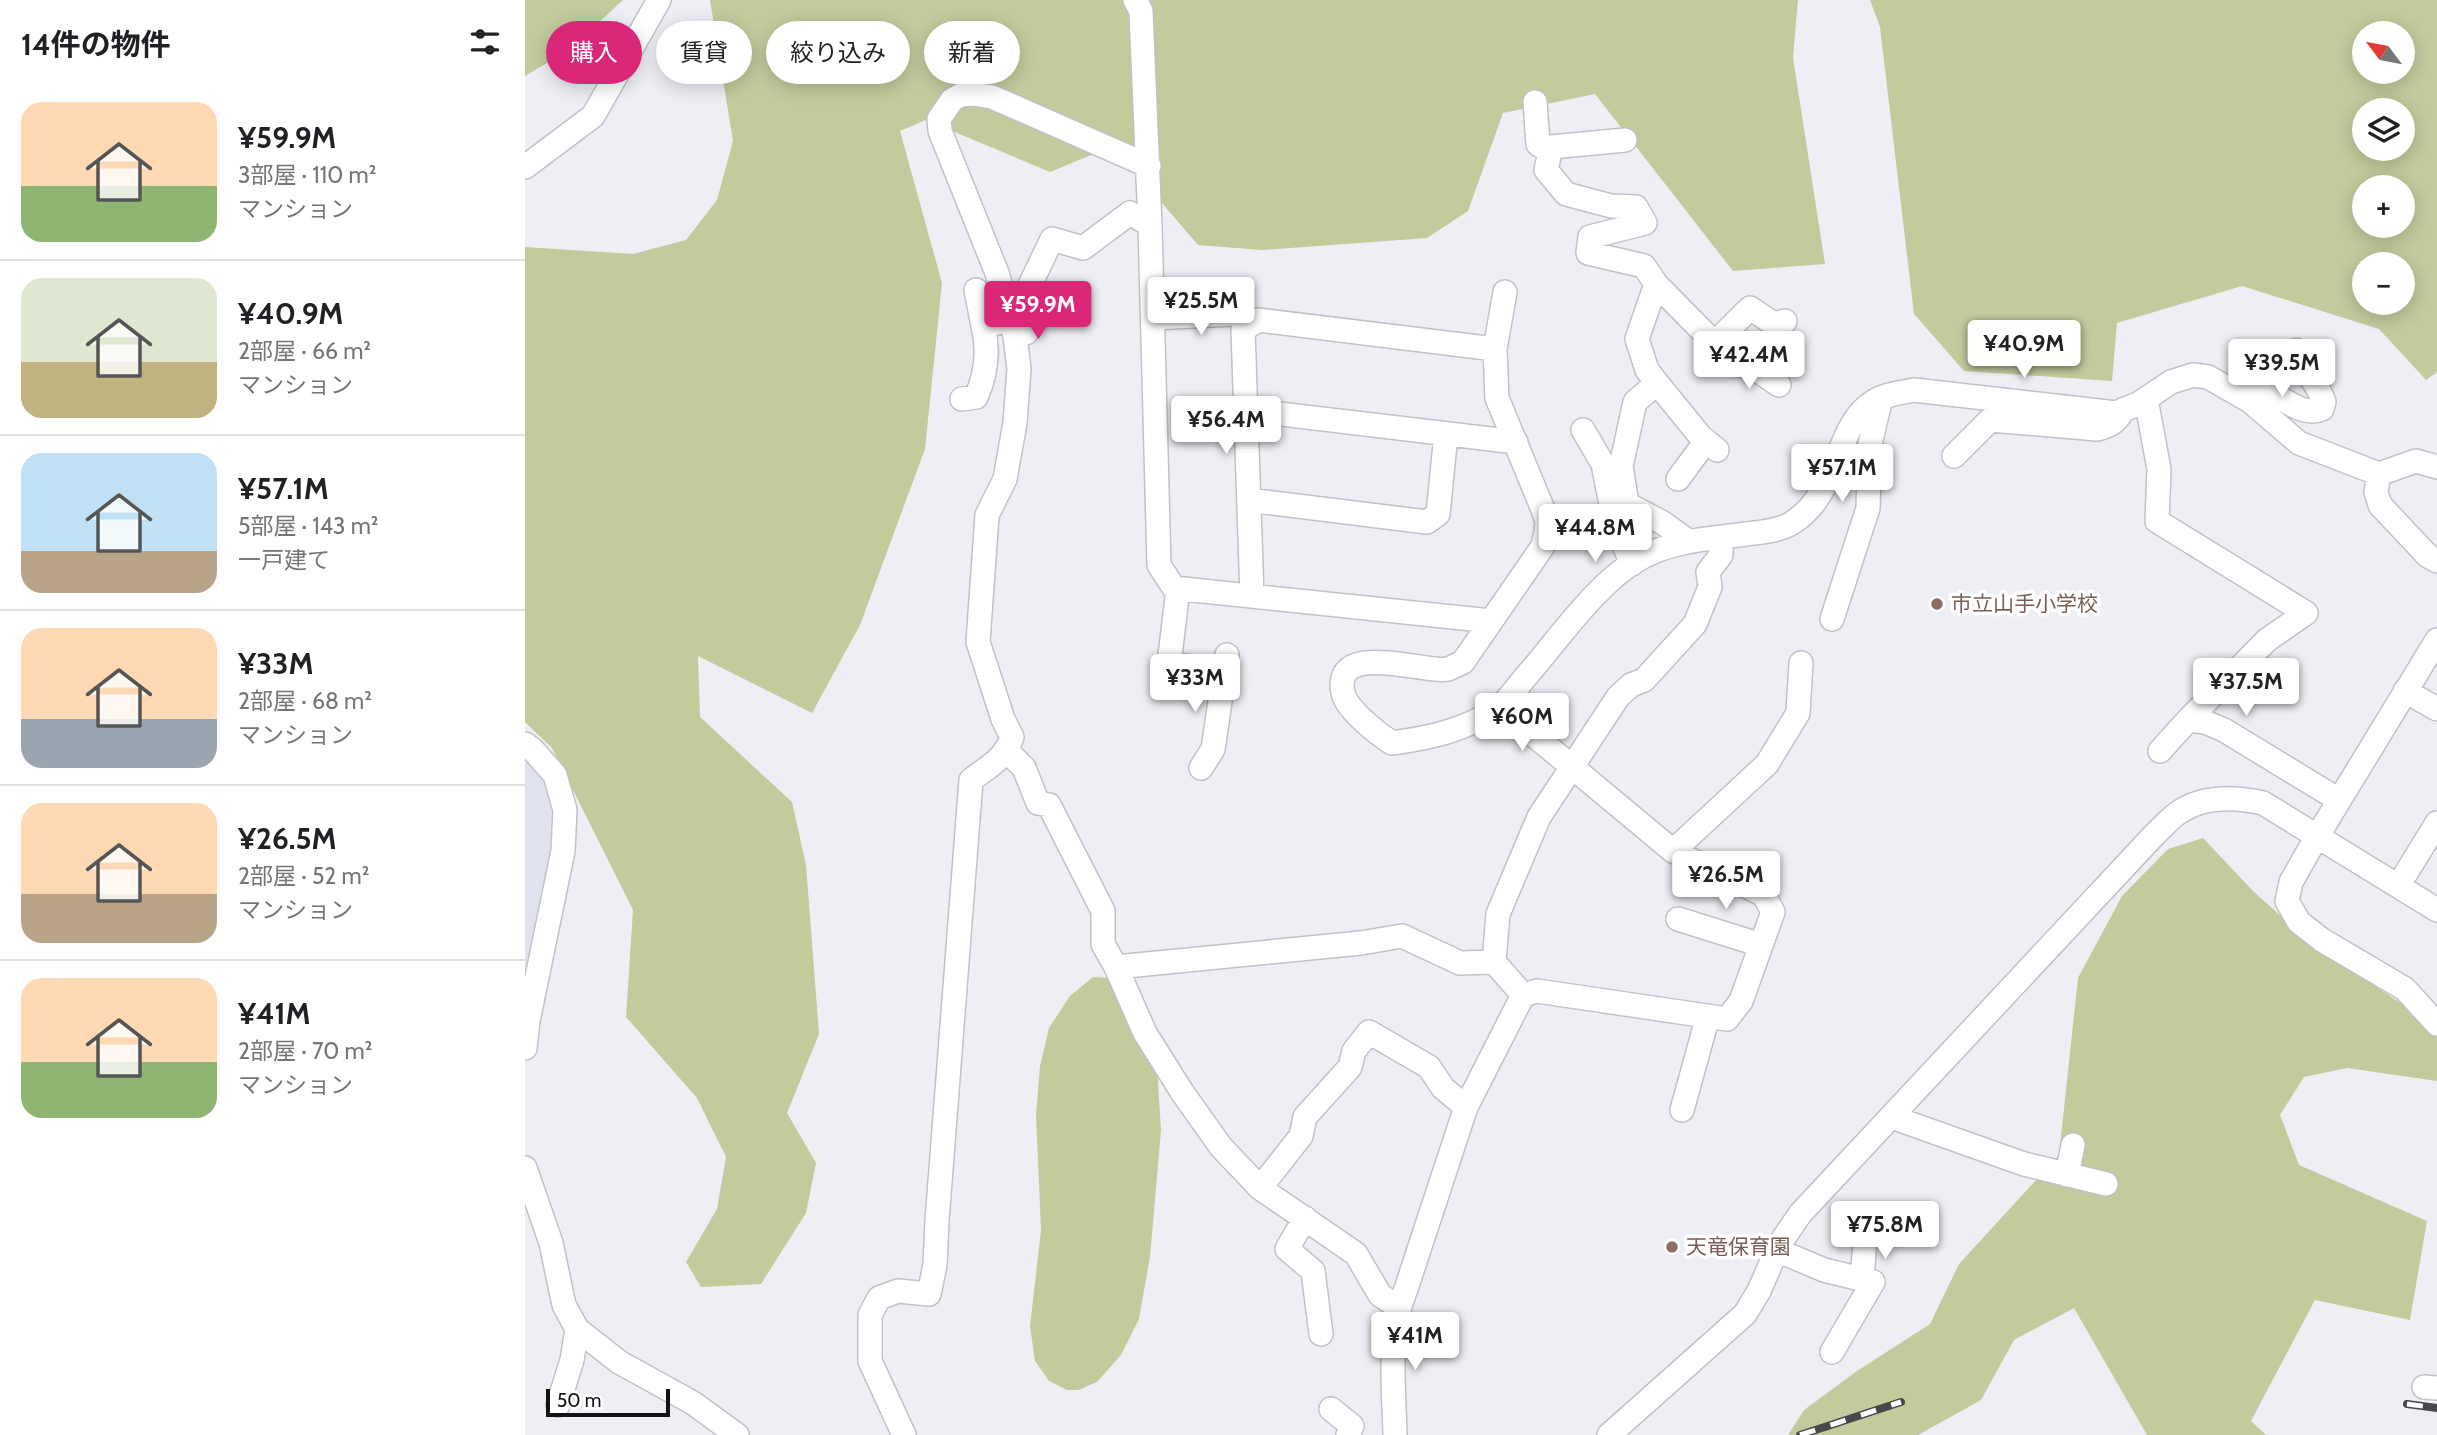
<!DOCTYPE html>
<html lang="ja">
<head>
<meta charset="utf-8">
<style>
	body { margin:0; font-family:Cabin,"Noto Sans JP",sans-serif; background:#f2f2f2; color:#202124; height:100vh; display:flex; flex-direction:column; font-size:26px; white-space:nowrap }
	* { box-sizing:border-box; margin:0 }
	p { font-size:23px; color:#757577 }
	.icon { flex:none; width:38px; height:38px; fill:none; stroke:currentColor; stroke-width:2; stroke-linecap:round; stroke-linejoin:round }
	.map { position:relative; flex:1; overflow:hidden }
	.sheet { display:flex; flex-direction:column; background:#fff; width:525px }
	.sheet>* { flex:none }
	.hud { position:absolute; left:21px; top:21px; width:665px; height:63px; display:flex; gap:14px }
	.needle { width:46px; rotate:302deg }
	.controls { position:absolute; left:1827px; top:21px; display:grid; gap:14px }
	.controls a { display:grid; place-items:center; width:63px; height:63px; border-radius:50%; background:#fff; box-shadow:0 4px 18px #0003; font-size:35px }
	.scale { position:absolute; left:21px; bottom:18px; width:124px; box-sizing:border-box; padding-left:7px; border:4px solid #131315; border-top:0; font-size:19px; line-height:24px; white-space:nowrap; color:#131315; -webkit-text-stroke:5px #fff; paint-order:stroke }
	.price { position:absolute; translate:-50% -60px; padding:0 16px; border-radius:7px; background:#fff; color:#222; font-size:23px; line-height:46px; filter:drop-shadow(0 2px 4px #0008) }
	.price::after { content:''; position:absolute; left:50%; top:42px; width:21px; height:16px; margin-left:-10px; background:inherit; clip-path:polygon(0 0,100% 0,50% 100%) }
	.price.active { background:#db2777; color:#fff }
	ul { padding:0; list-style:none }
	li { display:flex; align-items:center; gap:21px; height:175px; padding:0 21px }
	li+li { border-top:2px solid #e0e0e0 }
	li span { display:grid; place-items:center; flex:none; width:196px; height:140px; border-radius:21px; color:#555 }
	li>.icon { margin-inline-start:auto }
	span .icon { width:84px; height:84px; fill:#fffc; stroke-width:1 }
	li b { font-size:30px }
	h2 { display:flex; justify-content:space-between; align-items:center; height:84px; padding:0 21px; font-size:30px }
	.tag { padding:0 24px; border-radius:32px; background:#fff; box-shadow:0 4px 18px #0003; font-size:24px; line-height:63px }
	.tag.active { background:#db2777; color:#fff }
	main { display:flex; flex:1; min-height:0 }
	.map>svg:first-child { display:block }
</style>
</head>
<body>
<main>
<section class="sheet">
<h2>14件の物件<svg class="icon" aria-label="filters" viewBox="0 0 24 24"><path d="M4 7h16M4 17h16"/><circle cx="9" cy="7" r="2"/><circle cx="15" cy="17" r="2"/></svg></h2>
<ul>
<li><span style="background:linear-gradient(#ffd9b3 60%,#8fb573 0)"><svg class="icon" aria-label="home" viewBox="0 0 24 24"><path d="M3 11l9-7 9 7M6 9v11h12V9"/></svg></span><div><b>¥59.9M</b><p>3部屋 · 110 m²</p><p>マンション</p></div></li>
<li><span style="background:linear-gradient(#dfe7d0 60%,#c2b280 0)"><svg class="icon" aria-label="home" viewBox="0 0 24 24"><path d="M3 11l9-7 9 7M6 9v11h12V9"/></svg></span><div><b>¥40.9M</b><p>2部屋 · 66 m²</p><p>マンション</p></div></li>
<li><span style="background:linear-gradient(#bfe0f5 70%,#b9a48a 0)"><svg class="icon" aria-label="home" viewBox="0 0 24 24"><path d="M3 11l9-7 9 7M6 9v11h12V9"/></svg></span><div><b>¥57.1M</b><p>5部屋 · 143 m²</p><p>一戸建て</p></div></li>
<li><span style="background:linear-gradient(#ffd9b3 65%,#9aa5b1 0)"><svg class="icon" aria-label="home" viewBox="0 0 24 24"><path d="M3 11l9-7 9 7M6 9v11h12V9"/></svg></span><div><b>¥33M</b><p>2部屋 · 68 m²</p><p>マンション</p></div></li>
<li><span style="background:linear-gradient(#ffd9b3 65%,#b9a48a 0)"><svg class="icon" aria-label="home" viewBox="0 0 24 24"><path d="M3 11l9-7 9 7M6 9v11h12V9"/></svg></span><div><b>¥26.5M</b><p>2部屋 · 52 m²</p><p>マンション</p></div></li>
<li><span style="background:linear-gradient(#ffd9b3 60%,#8fb573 0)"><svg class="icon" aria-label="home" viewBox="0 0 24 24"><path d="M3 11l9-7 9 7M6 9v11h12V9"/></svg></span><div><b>¥41M</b><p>2部屋 · 70 m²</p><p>マンション</p></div></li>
</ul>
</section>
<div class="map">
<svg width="1912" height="1435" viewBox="0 0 1912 1435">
	<rect width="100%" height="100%" fill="#eeeff4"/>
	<path fill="#e1e2ef" d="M 0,753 L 25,779 L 34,818 L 0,978 Z"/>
	<path fill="#c3ca9c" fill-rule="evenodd" d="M 0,0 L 98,0 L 44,50 L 0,76 Z
		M 185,0 L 1273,0 L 1268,58 L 1300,264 L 1208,271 L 1070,94 L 978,113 L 943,211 L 902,238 L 737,250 L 673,245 L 588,146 L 525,172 L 401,120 L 375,131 L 417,283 L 400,449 L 335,625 L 287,713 L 173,656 L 175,717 L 267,802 L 281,865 L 294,1034 L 262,1113 L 291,1163 L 281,1213 L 236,1284 L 176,1287 L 161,1262 L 192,1209 L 201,1157 L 172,1098 L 101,1017 L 108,910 L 27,748 L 0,722 L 0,247 L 108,254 L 161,240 L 192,200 L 208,141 Z
		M 1345,0 L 1912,0 L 1912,372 L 1901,380 L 1854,329 L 1717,286 L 1592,323 L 1587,381 L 1439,371 L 1389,314 L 1355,27 ZM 1878,33 L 1878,72 L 1839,72 L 1839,33 ZM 1878,110 L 1878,149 L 1839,149 L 1839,110 ZM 1839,187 L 1878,187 L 1878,226 L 1839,226 ZM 1839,264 L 1878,264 L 1878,303 L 1839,303 Z
		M 1678,838 L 1728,891 L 1789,946 L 1912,1027 L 1912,1081 L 1822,1068 L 1779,1077 L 1755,1115 L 1774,1165 L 1902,1221 L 1885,1320 L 1790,1300 L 1726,1421 L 1741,1435 L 1622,1435 L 1549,1308 L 1489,1340 L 1456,1400 L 1393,1435 L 1263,1435 L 1279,1410 L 1332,1371 L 1405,1324 L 1434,1264 L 1534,1155 L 1553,978 L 1597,896 L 1643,849 Z
		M 568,977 L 587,978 L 632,1066 L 636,1130 L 625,1257 L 614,1319 L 596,1355 L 572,1382 L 553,1390 L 542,1390 L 524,1381 L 510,1361 L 505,1326 L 516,1230 L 511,1115 L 515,1066 L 524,1028 L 545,996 Z"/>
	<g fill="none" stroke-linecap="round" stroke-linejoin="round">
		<g stroke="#c1c2c7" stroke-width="26">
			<path id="minor" d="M 610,0 L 616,11 L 625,225
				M 1010,102 L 1013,144 L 1024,152
				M 1100,140 L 1026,147 L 1021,170 L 1041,194 L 1086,206 L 1111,207 L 1120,223 L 1065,237 L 1063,253 L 1119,266 L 1131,284
				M 0,167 L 68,116 L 134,0
				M 451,290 L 458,326 L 472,323
				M 628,318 L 708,314 L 729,322
				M 490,336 L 501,333 L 505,285 L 527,239 L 558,248 L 605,213 L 625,225 L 634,565 L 649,588 L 966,621
				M 1190,343 L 1225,308 L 1249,324 L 1260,321
				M 970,349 L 980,292
				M 1132,383 L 1122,370 L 1112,339 L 1131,284 L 1210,364 L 1229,368 L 1254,385
				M 1719,397 L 1723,389 L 1729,386 C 1751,390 1775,419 1797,409 L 1799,402 C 1793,383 1777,370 1772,350
				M 437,399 L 451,397 C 461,375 464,350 458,326
				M 1621,399 L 1634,469 L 1632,521 L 1781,613 L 1742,640 L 1663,720
				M 722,410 L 991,442
				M 1058,430 L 1078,464 L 1090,524 L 1107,564
				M 1429,456 L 1465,420 L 1572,429 C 1586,426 1592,421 1599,409
				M 1854,474 L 1851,492 L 1855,505 L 1903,556 L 1912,561
				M 1153,479 L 1181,441
				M 724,500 L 902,522 L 913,514 L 921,434
				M 1163,541 L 1138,523 L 1102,504 L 1096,466 L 1110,402 L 1132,383 L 1176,437 L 1192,450
				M 653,589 L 644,664 L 698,671
				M 727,596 L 718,330 L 733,320 L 970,349 L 972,398 L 1019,512 L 1022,522 L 1021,532 L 1018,546 L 938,662 C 934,664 928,667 923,669 C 900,674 807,639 818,693 C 822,710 853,734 867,743 C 905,738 940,730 972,709 C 984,700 994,684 1004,673 C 1036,636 1072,583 1114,559 C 1147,540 1184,539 1221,534 C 1236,532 1254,531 1267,523 C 1315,493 1310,425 1348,402 C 1360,394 1375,393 1389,390 L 1591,413 L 1613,404 L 1646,382 L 1668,375 L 1683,377 L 1725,401 L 1774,443 L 1854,474 L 1891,461 L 1912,467
				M 1307,619 L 1343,508 L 1345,444 L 1356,398
				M 1912,640 L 1787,845 L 1766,882 L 1762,901 L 1774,922 L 1797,940 L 1880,989 L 1912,1024
				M 1880,691 L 1912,709
				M 0,744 L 8,750 L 30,775 L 40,810 L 38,851 L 3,1021 L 0,1048
				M 482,751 L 499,768 L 513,803 L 524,805 L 578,911 L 578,944 L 591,967 L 620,1033 L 657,1092 L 696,1147 L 735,1188 L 831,1254 L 855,1295 L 873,1307
				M 1635,751 L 1663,720 L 1680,722 L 1699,730 L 1814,800
				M 676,768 L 688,749 L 702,655
				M 1148,851 L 1242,764 L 1273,713 L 1276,663
				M 1873,886 L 1912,823
				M 1153,919 L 1236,945
				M 591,967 L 836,943 L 877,936 L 935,963 L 969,962
				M 998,995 L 969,962 L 973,914 L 1014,817 L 1093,697 L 1106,685 L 1119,680 L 1170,624 L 1185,587 L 1183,572 L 1196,555 L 1196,537
				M 1157,1110 L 1183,1016
				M 1368,1115 L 1375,1120 L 1499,1164 L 1581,1184
				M 0,1168 L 26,1243 L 39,1305 L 52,1329 L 94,1362 L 168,1403 L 212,1435
				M 1542,1175 L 1548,1145
				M 735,1188 L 776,1136 L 780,1117 L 825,1067 L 829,1051 L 844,1032 L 904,1067 L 918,1088 L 941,1107
				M 780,1218 L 762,1249 L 788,1271 L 796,1334
				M 1252,1250 L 1299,1270 L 1348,1282 L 1307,1352
				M 1337,1279 L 1341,1228 L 1359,1223
				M 1899,1387 L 1912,1388
				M 33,1405 L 47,1360 L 52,1329
				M 806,1409 L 827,1426 L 823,1435
				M 379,1435 L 345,1361 L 345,1315 L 354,1298 L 373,1291 L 404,1294 L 410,1265 L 412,1221 L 446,780 C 464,766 480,759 487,737 L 478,719 L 453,642 L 462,515 L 480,479 L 490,423 L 494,369 L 490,336 L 472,273 L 415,131 L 414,119 L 427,100 L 436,95 L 448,94 L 467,97 L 624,166
				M 870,1435 C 869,1387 862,1334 881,1289 L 941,1107 L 998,995 L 1012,991 L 1202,1019 L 1216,1001 L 1248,912 L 1239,895 L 1148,851 L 975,707
				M 1084,1435 L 1220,1314 L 1234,1291 L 1254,1245 L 1275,1214 L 1631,833 C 1639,826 1647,816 1656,811 C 1681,795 1711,797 1738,803 L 1912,910"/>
		</g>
		<use href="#minor" stroke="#fff" stroke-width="23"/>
		<g stroke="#48484b" stroke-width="8">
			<path id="rail" d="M 1882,1404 L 1912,1408
				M 1275,1435 L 1376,1402"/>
		</g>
		<use href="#rail" stroke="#fff" stroke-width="5" stroke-dasharray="16" stroke-linecap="butt"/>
	</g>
	<g fill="#8d6e63" stroke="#fff" stroke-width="2.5">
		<circle cx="1412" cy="604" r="7"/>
		<circle cx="1147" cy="1247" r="7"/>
	</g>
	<g text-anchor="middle" stroke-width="7" stroke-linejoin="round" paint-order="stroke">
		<g font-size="21" fill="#785e54" stroke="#fff" text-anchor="start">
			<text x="1426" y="611">市立山手小学校</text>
			<text x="1161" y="1254">天竜保育園</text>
		</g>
	</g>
</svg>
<div class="controls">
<a><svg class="needle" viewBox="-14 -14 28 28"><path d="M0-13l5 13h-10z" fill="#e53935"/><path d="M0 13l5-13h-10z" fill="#757577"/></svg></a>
<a><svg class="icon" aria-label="layers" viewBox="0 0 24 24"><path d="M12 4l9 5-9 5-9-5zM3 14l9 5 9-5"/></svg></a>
<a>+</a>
<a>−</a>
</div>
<div class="scale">50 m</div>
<b class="price" style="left:676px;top:337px">¥25.5M</b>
<b class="price active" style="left:513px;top:341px">¥59.9M</b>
<b class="price" style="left:1499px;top:380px">¥40.9M</b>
<b class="price" style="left:1224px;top:391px">¥42.4M</b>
<b class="price" style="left:1757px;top:399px">¥39.5M</b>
<b class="price" style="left:701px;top:456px">¥56.4M</b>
<b class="price" style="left:1317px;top:504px">¥57.1M</b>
<b class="price" style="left:1070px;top:564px">¥44.8M</b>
<b class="price" style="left:670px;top:714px">¥33M</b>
<b class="price" style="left:1721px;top:718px">¥37.5M</b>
<b class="price" style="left:997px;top:753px">¥60M</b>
<b class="price" style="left:1201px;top:911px">¥26.5M</b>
<b class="price" style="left:1360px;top:1261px">¥75.8M</b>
<b class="price" style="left:890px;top:1372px">¥41M</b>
<div class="hud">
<a class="tag active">購入</a>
<a class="tag">賃貸</a>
<a class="tag">絞り込み</a>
<a class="tag">新着</a>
</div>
</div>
</main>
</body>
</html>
